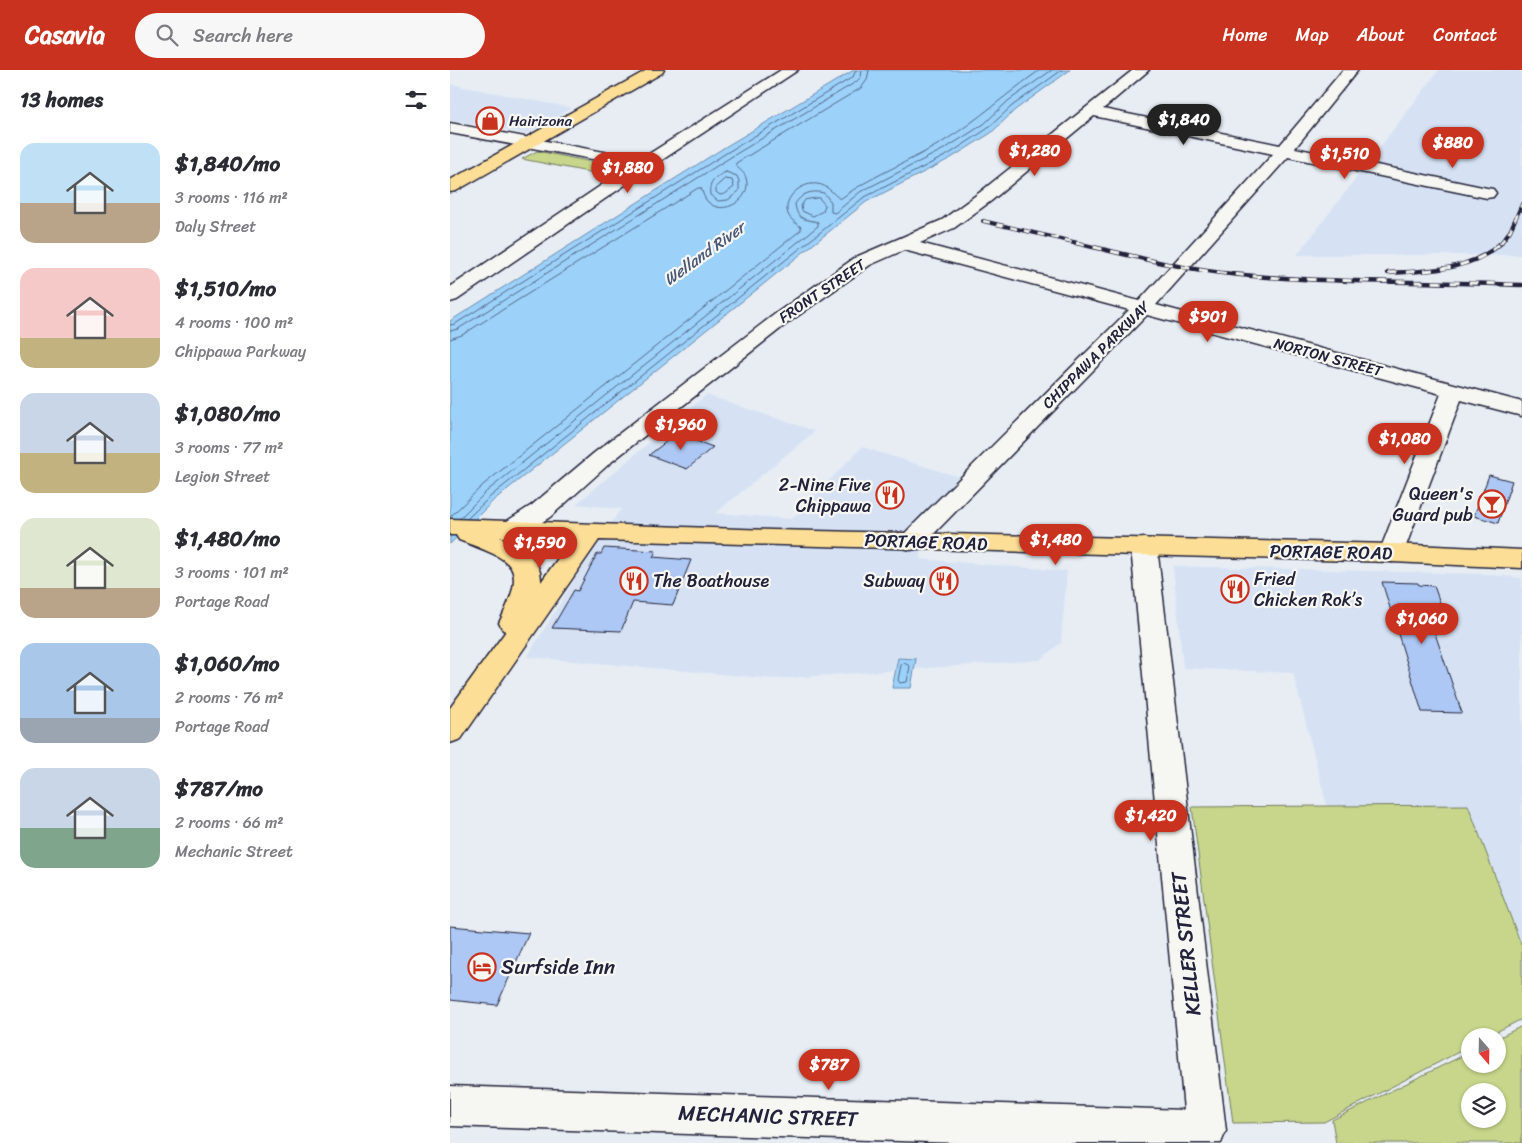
<!DOCTYPE html>
<html lang="en">
<head>
<meta charset="utf-8">
<style>
	body { margin:0; font-family:Sriracha,sans-serif; background:#f7f7f7; color:#2b2b33; height:100vh; display:flex; flex-direction:column; font-size:19px; white-space:nowrap }
	* { box-sizing:border-box; margin:0 }
	p { font-size:16px; color:#7c7c81 }
	.icon { flex:none; width:28px; height:28px; fill:none; stroke:currentColor; stroke-width:2; stroke-linecap:round; stroke-linejoin:round }
	.map { position:relative; flex:1; overflow:hidden }
	.details { display:flex; flex-direction:column; background:#fff; width:450px }
	.details>* { flex:none }
	.needle { width:32px; rotate:160deg }
	.fabs { position:absolute; left:1011px; top:958px; display:grid; gap:10px }
	.fabs a { display:grid; place-items:center; width:45px; height:45px; border-radius:50%; background:#fff; box-shadow:0 1px 4px #0004; font-size:25px }
	.price { position:absolute; translate:-50% -42px; padding:0 11px; border-radius:18px; background:#c8321e; color:#fff; font-size:16px; line-height:32px; filter:drop-shadow(0 1px 2px #0008) }
	.price::after { content:''; position:absolute; left:50%; top:30px; width:15px; height:11px; margin-left:-8px; background:inherit; clip-path:polygon(0 0,100% 0,50% 100%) }
	.price.selected { background:#222; color:#fff }
	ul { padding:0; list-style:none }
	li { display:flex; align-items:center; gap:15px; height:125px; padding:0 20px }
	li span { display:grid; place-items:center; flex:none; width:140px; height:100px; border-radius:15px; color:#555 }
	li>.icon { margin-inline-start:auto }
	span .icon { width:60px; height:60px; fill:#fffc; stroke-width:1 }
	li b { font-size:21px }
	h2 { display:flex; justify-content:space-between; align-items:center; height:60px; padding:0 20px; font-size:21px }
	header { display:flex; align-items:center; gap:30px; box-sizing:border-box; height:70px; padding:0 25px; background:#c8321e; color:#fff }
	header strong { font-size:24px }
	nav { display:flex; gap:28px; margin-inline-start:auto; font-size:18px }
	.search { width:350px; height:45px; background:#f7f7f7; display:flex; align-items:center; gap:12px; box-sizing:border-box; padding:0 18px; border-radius:28px; color:#7c7c81; font-size:19px }
	main { display:flex; flex:1; min-height:0 }
	.map>svg:first-child { display:block }
</style>
</head>
<body>
<header>
<strong>Casavia</strong>
<div class="search"><svg class="icon" aria-label="search" viewBox="0 0 24 24"><circle cx="10" cy="10" r="6"/><path d="M15 15l6 6"/></svg>Search here</div>
<nav><a>Home</a><a>Map</a><a>About</a><a>Contact</a></nav>
</header>
<main>
<section class="details">
<h2>13 homes<svg class="icon" aria-label="filters" viewBox="0 0 24 24"><path d="M4 7h16M4 17h16"/><circle cx="9" cy="7" r="2"/><circle cx="15" cy="17" r="2"/></svg></h2>
<ul>
<li><span style="background:linear-gradient(#bfe0f5 60%,#b9a48a 0)"><svg class="icon" aria-label="home" viewBox="0 0 24 24"><path d="M3 11l9-7 9 7M6 9v11h12V9"/></svg></span><div><b>$1,840/mo</b><p>3 rooms · 116 m²</p><p>Daly Street</p></div></li>
<li><span style="background:linear-gradient(#f6c9c9 70%,#c2b280 0)"><svg class="icon" aria-label="home" viewBox="0 0 24 24"><path d="M3 11l9-7 9 7M6 9v11h12V9"/></svg></span><div><b>$1,510/mo</b><p>4 rooms · 100 m²</p><p>Chippawa Parkway</p></div></li>
<li><span style="background:linear-gradient(#c9d6e8 60%,#c2b280 0)"><svg class="icon" aria-label="home" viewBox="0 0 24 24"><path d="M3 11l9-7 9 7M6 9v11h12V9"/></svg></span><div><b>$1,080/mo</b><p>3 rooms · 77 m²</p><p>Legion Street</p></div></li>
<li><span style="background:linear-gradient(#dfe7d0 70%,#b9a48a 0)"><svg class="icon" aria-label="home" viewBox="0 0 24 24"><path d="M3 11l9-7 9 7M6 9v11h12V9"/></svg></span><div><b>$1,480/mo</b><p>3 rooms · 101 m²</p><p>Portage Road</p></div></li>
<li><span style="background:linear-gradient(#a9c7e8 75%,#9aa5b1 0)"><svg class="icon" aria-label="home" viewBox="0 0 24 24"><path d="M3 11l9-7 9 7M6 9v11h12V9"/></svg></span><div><b>$1,060/mo</b><p>2 rooms · 76 m²</p><p>Portage Road</p></div></li>
<li><span style="background:linear-gradient(#c9d6e8 60%,#7fa58c 0)"><svg class="icon" aria-label="home" viewBox="0 0 24 24"><path d="M3 11l9-7 9 7M6 9v11h12V9"/></svg></span><div><b>$787/mo</b><p>2 rooms · 66 m²</p><p>Mechanic Street</p></div></li>
</ul>
</section>
<div class="map">
<svg width="1072" height="1073" viewBox="0 0 1072 1073">
	<rect width="100%" height="100%" fill="#e7edf3"/>
	<filter id="ink" filterUnits="userSpaceOnUse"><feTurbulence type="fractalNoise" baseFrequency=".02" numOctaves="2"/><feDisplacementMap in="SourceGraphic" scale="10" xChannelSelector="R" yChannelSelector="G"/><feConvolveMatrix kernelMatrix="1 2 1 2 8 2 1 2 1" color-interpolation-filters="sRGB"/></filter>
	<g filter="url(#ink)">
		<path fill="#d6e2f4" d="M 989,0 L 1072,0 L 1072,185 L 847,185 Z
			M 0,14 L 122,38 L 76,64 L 0,50 Z
			M 256,325 L 365,361 L 266,443 L 342,449 L 412,377 L 522,411 L 476,456 L 470,489 L 617,501 L 611,573 L 590,590 L 325,609 L 77,587 L 150,468 L 171,439 L 126,434 Z
			M 723,496 L 1034,504 L 1072,508 L 1072,888 L 1001,736 L 877,736 L 843,603 L 733,598 Z"/>
		<path fill="#c7d68a" stroke="#747c62" fill-rule="evenodd" d="M 87,81 L 182,100 L 169,108 L 72,89 Z
			M 1018,735 L 1072,877 L 1072,949 L 1038,966 L 1020,966 L 1020,976 L 874,1052 L 783,1053 L 742,737 Z
			M 1072,956 L 1072,1073 L 886,1073 L 882,1050 L 1020,982 L 1020,994 L 1048,994 L 1048,968 ZM 1020,1021 L 1048,1021 L 1048,1049 L 1020,1049 Z"/>
		<path fill="#9cd1fa" stroke="#6b8bae" d="M 404,0 L 620,0 L 565,40 L 541,63 L 501,88 L 416,132 L 44,430 L 0,474 L 0,251 L 275,77 Z
			M 448,588 L 466,589 L 461,618 L 442,618 Z"/>
		<g fill="none" stroke-linecap="round" stroke-linejoin="round">
			<path stroke="#536887" stroke-width="1" d="M 276,102 L 287,106 L 289,111 L 289,121 L 278,130 L 268,131 L 260,125 C 258,113 265,107 276,102 Z
				M 275,109 L 282,110 L 284,117 L 275,124 L 270,125 L 266,122 L 266,117 Z
				M 369,128 L 375,135 L 373,141 L 363,146 L 352,141 L 351,136 L 355,130 Z
				M 0,255 L 5,254 L 278,82 L 403,7 L 406,0
				M 0,261 L 8,259 L 281,87 L 406,12 L 411,7 L 412,0
				M 0,269 L 12,265 L 248,118 L 251,118 C 253,123 254,129 258,132 C 273,147 303,129 296,108 C 295,103 290,100 286,96 L 286,93 L 411,18 L 417,10 L 419,0
				M 0,447 L 33,415 L 351,160 L 351,157 C 345,152 337,148 337,139 C 336,124 354,112 367,114 C 378,115 382,123 390,129 C 422,105 460,92 494,71 C 528,50 557,23 590,0
				M 10,448 L 37,421 L 368,156 L 368,152 C 354,149 347,150 345,134 C 352,123 361,120 374,123 L 381,132 L 381,142 L 385,143 L 410,122 L 496,78 L 534,54 L 558,31 L 602,0
				M 18,448 L 41,426 L 413,128 L 499,84 L 537,59 L 562,36 L 612,0
				M 454,593 L 460,596 L 457,612 L 450,613 L 448,610 L 451,595 Z"/>
		</g>
		<path fill="#adc8f5" stroke="#22223b" d="M 226,364 L 263,377 L 237,399 L 199,385 Z
			M 1039,405 L 1062,411 L 1048,453 L 1024,446 Z
			M 154,478 L 206,481 L 203,487 L 241,490 L 223,535 L 183,532 L 171,561 L 102,558 L 124,520 L 128,521 L 147,484 L 151,484 Z
			M 932,512 L 968,513 L 969,515 L 984,516 L 993,541 L 977,540 L 1012,643 L 972,642 Z
			M 0,856 L 79,863 L 47,935 L 0,930 Z"/>
		<g fill="none" stroke-linecap="round" stroke-linejoin="round">
			<g stroke="#22223b" stroke-width="3">
				<path id="minor" d="M 331,0 L 348,0 L 200,98 L 7,230 L 0,232 L 0,217 L 180,96 L 0,63 L 0,53 L 191,89 Z
					M 683,0 L 699,0 L 653,39 L 830,75 L 893,0 L 908,0 L 845,78 L 1037,118 L 1043,119 L 1046,123 L 1043,127 L 1037,128 L 838,87 L 706,235 L 1072,332 L 1072,346 L 1011,330 L 951,489 L 942,492 L 933,489 L 929,483 L 991,324 L 697,245 L 470,478 L 461,480 L 452,478 L 448,472 L 452,466 L 679,240 L 454,180 L 420,195 L 339,252 L 160,393 L 100,447 L 72,465 L 63,467 L 54,465 L 50,459 L 54,453 L 82,435 L 144,383 L 325,244 L 406,187 L 492,150 L 529,123 ZM 644,46 L 823,84 L 689,231 L 470,173 L 504,158 L 541,131 Z
					M 694,468 L 703,471 L 707,477 L 776,1061 L 771,1073 L 510,1073 L 0,1056 L 0,1016 L 734,1040 L 681,477 L 685,471 Z"/>
			</g>
			<g stroke="#22223b" stroke-width="3">
				<path id="major" d="M 197,0 L 214,0 L 212,3 L 6,121 L 0,122 L 0,110 Z
					M 0,449 L 323,460 L 942,474 L 1072,480 L 1072,498 L 942,492 L 149,470 L 11,669 L 0,673 L 0,638 L 56,561 L 53,560 L 49,553 C 78,495 65,491 9,470 L 6,465 L 0,465 ZM 50,467 L 122,469 L 91,512 C 92,488 70,476 50,467 Z"/>
			</g>
			<use href="#minor" fill="#f6f6f2" fill-rule="evenodd"/>
			<use href="#major" fill="#fdde96" fill-rule="evenodd"/>
			<g stroke="#22223b" stroke-width="4">
				<path id="rail-far1" d="M 533,151 L 632,174
					M 1050,174 L 1060,161 L 1072,134"/>
			</g>
			<g stroke="#22223b" stroke-width="4.5">
				<path id="rail" d="M 626,173 C 675,184 722,197 772,203 C 871,214 972,210 1072,215
					M 938,203 C 977,201 1021,201 1051,173"/>
			</g>
			<use href="#rail-far1" stroke="#f6f6f2" stroke-width="2.5" stroke-dasharray="7" stroke-linecap="butt"/>
			<use href="#rail" stroke="#f6f6f2" stroke-width="3" stroke-dasharray="9" stroke-linecap="butt"/>
		</g>
	</g>
	<defs>
		<g id="shop-ring" transform="scale(1.4375)"><circle r="9.5" fill="#f6f6f2" stroke="#c8321e" stroke-width="1.5"/><path d="M-5-2.5h2.3a2.7 3.5 0 0 1 5.4 0H5L5.5 6h-11ZM-1.5-2.5h3a1.5 2.3 0 0 0-3 0Z" fill="#c8321e"/></g>
		<g id="restaurant-ring" transform="scale(1.4375)"><circle r="9.5" fill="#f6f6f2" stroke="#c8321e" stroke-width="1.5"/><path d="M-5-6h1v4h1v-4h1v4h1v-4h1v5L-1.5 .5V6h-2V.5L-5-1ZM5-6V6H3V1.5H1.5Q1.5-4 5-6Z" fill="#c8321e"/></g>
		<g id="bar-ring" transform="scale(1.4375)"><circle r="9.5" fill="#f6f6f2" stroke="#c8321e" stroke-width="1.5"/><path d="M-6-5H6L.8 .8V4.5H3.5V6h-7V4.5H-.8V.8Z" fill="#c8321e"/></g>
		<g id="hotel-ring" transform="scale(1.4375)"><circle r="9.5" fill="#f6f6f2" stroke="#c8321e" stroke-width="1.5"/><path d="M-6-4.5h1.5V1H6V5H4.5V3h-9V5H-6ZM-4 0a1.8 1.8 0 1 1 3.6 0ZM.5 0V-2.5h3Q6-2.5 6 0Z" fill="#c8321e"/></g>
	</defs>
	<g fill-rule="evenodd">
		<use href="#shop-ring" x="40" y="51"/>
		<use href="#restaurant-ring" x="440" y="425"/>
		<use href="#bar-ring" x="1042" y="434"/>
		<use href="#restaurant-ring" x="184" y="511"/>
		<use href="#restaurant-ring" x="494" y="511"/>
		<use href="#restaurant-ring" x="785" y="519"/>
		<use href="#hotel-ring" x="32" y="897"/>
	</g>
	<g text-anchor="middle" stroke-width="4.5" stroke-linejoin="round" paint-order="stroke">
		<g font-size="15" fill="#22223b" stroke="#f6f6f2" text-anchor="start">
			<text x="59" y="56">Hairizona</text>
		</g>
		<g font-size="15" fill="#22223b" stroke="#f6f6f2">
			<text transform="translate(372 221) rotate(-34)" y="5">FRONT STREET</text>
			<text transform="translate(646 285) rotate(-45)" y="5">CHIPPAWA PARKWAY</text>
			<text transform="translate(878 287) rotate(15)" y="5">NORTON STREET</text>
		</g>
		<g font-size="16" font-style="italic" fill="#475774" stroke="#f6f6f2">
			<text transform="translate(254 183) rotate(-36)" y="6">Welland River</text>
		</g>
		<g font-size="18" fill="#22223b" stroke="#f6f6f2" text-anchor="end">
			<text x="421" y="421">2-Nine Five<tspan x="421" dy="21">Chippawa</tspan></text>
			<text x="1023" y="430">Queen's<tspan x="1023" dy="21">Guard pub</tspan></text>
			<text x="804" y="515" text-anchor="start">Fried<tspan x="804" dy="21">Chicken Rok’s</tspan></text>
			<text x="203" y="517" text-anchor="start">The Boathouse</text>
			<text x="475" y="517">Subway</text>
		</g>
		<g font-size="18" fill="#22223b" stroke="#f6f6f2">
			<text transform="translate(476 472) rotate(2)" y="6">PORTAGE ROAD</text>
			<text transform="translate(881 482) rotate(1)" y="6">PORTAGE ROAD</text>
		</g>
		<g font-size="21" fill="#22223b" stroke="#f6f6f2">
			<text transform="translate(736 874) rotate(-96)" y="7">KELLER STREET</text>
			<text transform="translate(318 1046) rotate(2)" y="7">MECHANIC STREET</text>
		</g>
		<g font-size="21" fill="#22223b" stroke="#f6f6f2" text-anchor="start">
			<text x="51" y="904">Surfside Inn</text>
		</g>
	</g>
</svg>
<div class="fabs">
<a><svg class="needle" viewBox="-14 -14 28 28"><path d="M0-13l5 13h-10z" fill="#e53935"/><path d="M0 13l5-13h-10z" fill="#7c7c81"/></svg></a>
<a><svg class="icon" aria-label="layers" viewBox="0 0 24 24"><path d="M12 4l9 5-9 5-9-5zM3 14l9 5 9-5"/></svg></a>
</div>
<b class="price selected" style="left:734px;top:76px">$1,840</b>
<b class="price" style="left:1003px;top:99px">$880</b>
<b class="price" style="left:585px;top:107px">$1,280</b>
<b class="price" style="left:895px;top:110px">$1,510</b>
<b class="price" style="left:178px;top:124px">$1,880</b>
<b class="price" style="left:758px;top:273px">$901</b>
<b class="price" style="left:231px;top:381px">$1,960</b>
<b class="price" style="left:955px;top:395px">$1,080</b>
<b class="price" style="left:606px;top:496px">$1,480</b>
<b class="price" style="left:90px;top:499px">$1,590</b>
<b class="price" style="left:972px;top:575px">$1,060</b>
<b class="price" style="left:701px;top:772px">$1,420</b>
<b class="price" style="left:379px;top:1021px">$787</b>
</div>
</main>
</body>
</html>
